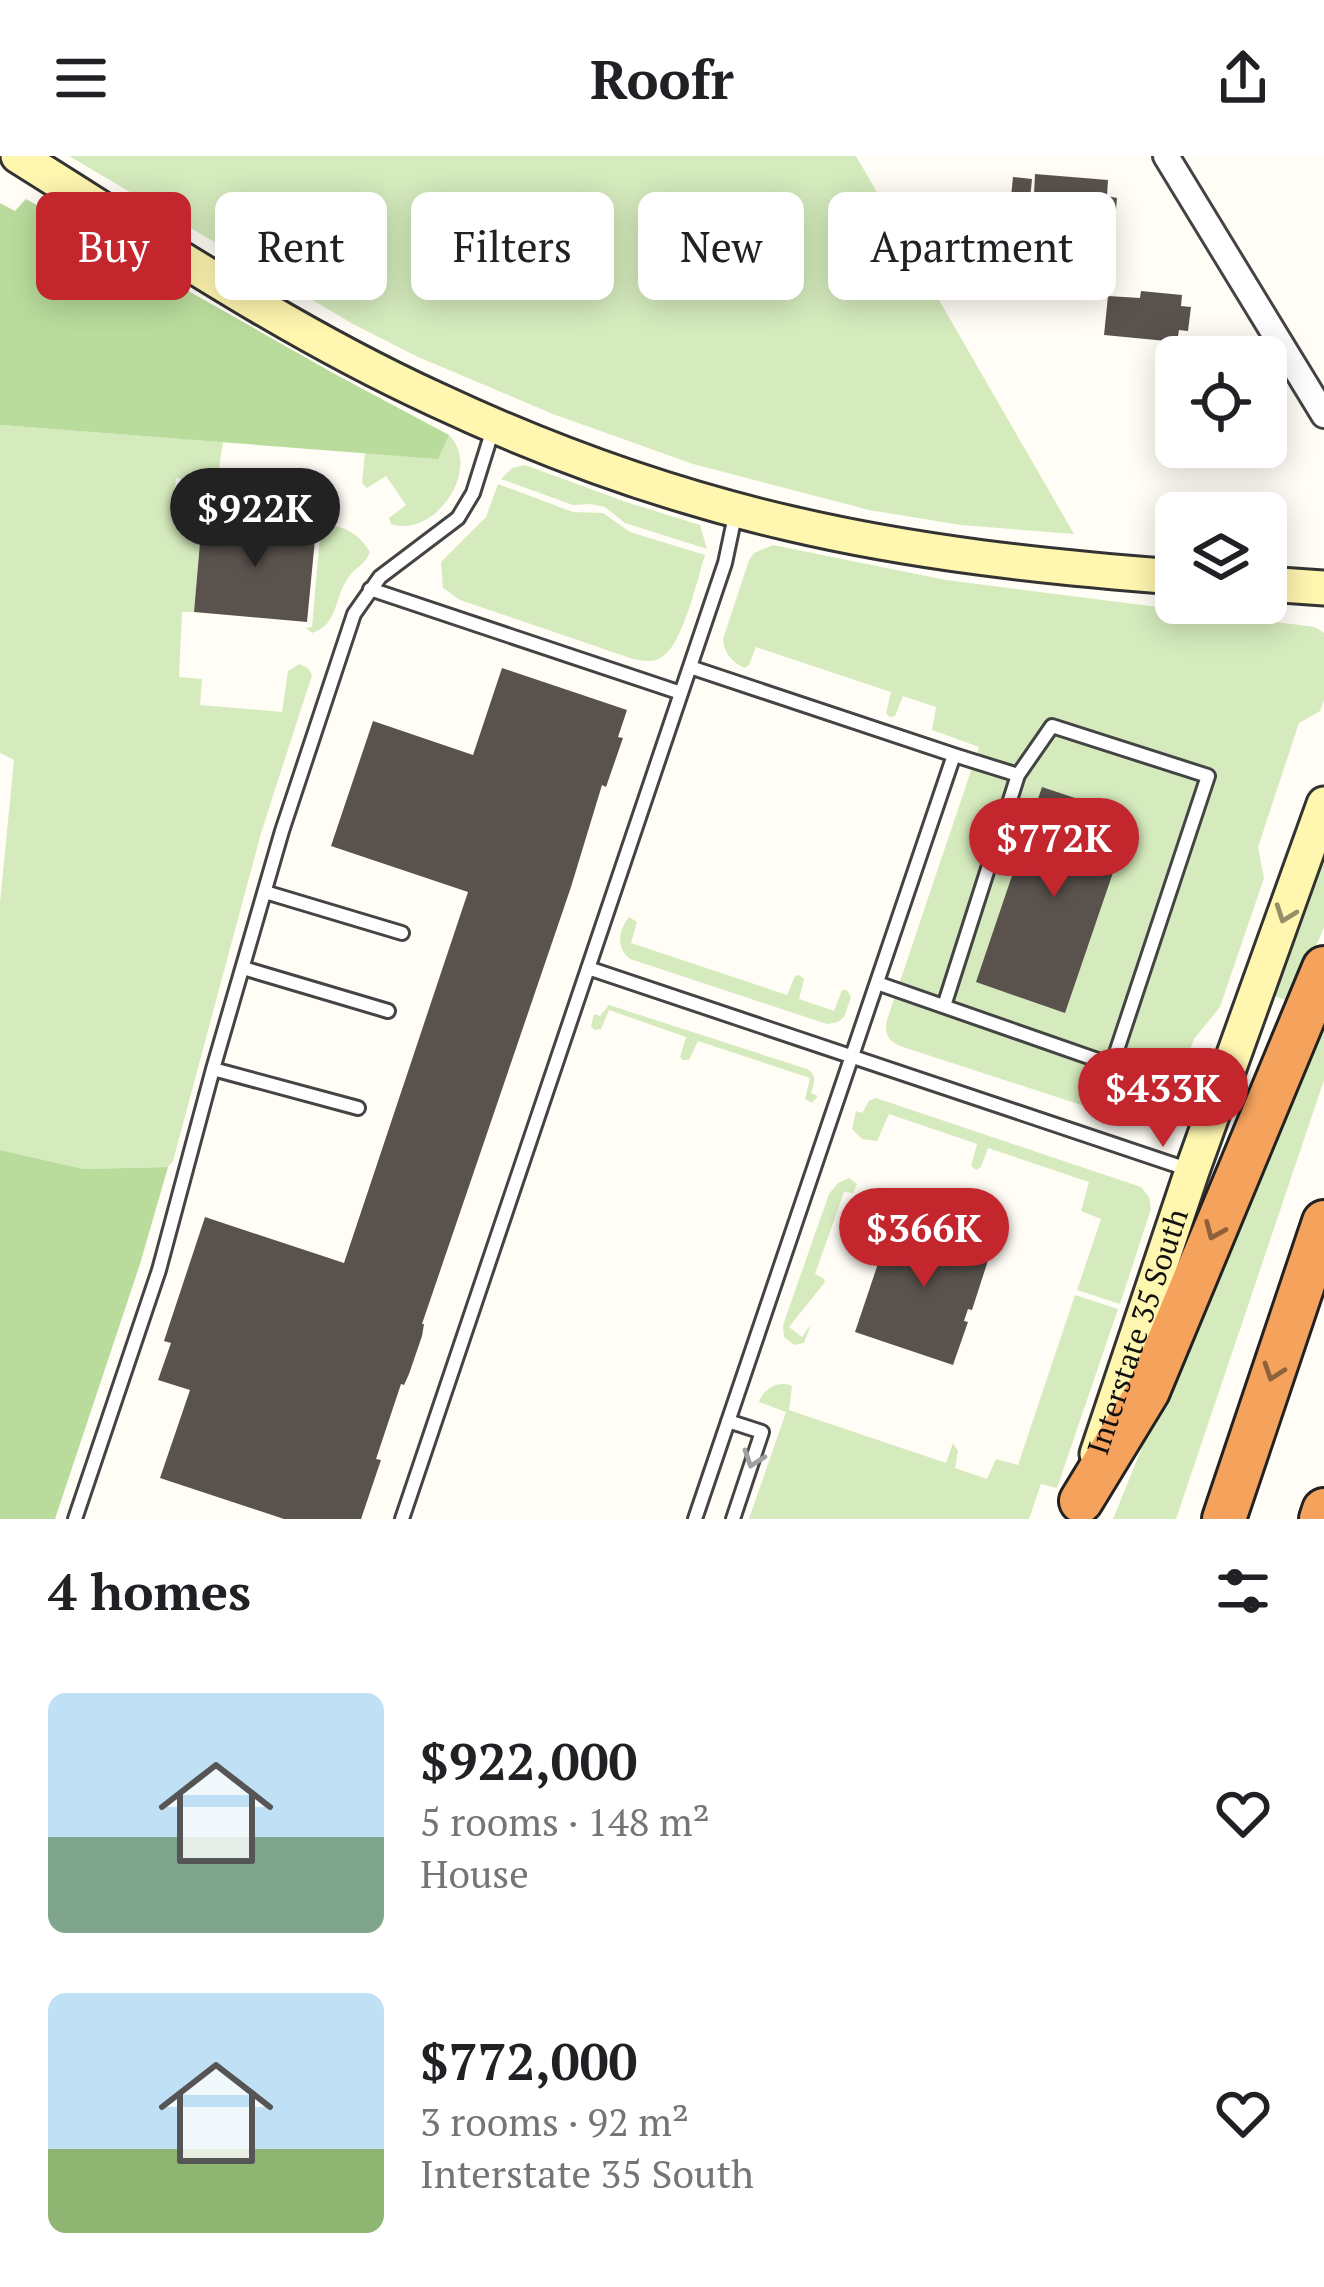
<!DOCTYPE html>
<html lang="en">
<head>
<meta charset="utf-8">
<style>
	body { margin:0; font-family:"PT Serif",serif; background:#f2f2f2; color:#202124; height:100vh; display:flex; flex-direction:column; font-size:45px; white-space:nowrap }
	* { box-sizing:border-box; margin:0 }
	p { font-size:39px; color:#757577 }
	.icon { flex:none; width:66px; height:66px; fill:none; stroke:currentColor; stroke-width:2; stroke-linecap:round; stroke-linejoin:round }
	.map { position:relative; height:1363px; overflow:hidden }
	.drawer { display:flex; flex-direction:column; background:#fff; flex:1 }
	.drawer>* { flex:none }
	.hud { position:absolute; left:36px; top:36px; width:1254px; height:108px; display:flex; gap:24px }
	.controls { position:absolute; left:1155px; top:180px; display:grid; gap:24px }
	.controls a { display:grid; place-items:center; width:132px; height:132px; border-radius:18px; background:#fff; box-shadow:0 6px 30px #0003; font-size:60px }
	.price { position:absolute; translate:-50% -102px; padding:0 27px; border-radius:42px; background:#c4262e; color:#fff; font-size:39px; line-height:78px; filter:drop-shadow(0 3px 6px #0008) }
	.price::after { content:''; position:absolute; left:50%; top:72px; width:36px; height:27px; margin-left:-18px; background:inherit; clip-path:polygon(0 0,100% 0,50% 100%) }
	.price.selected { background:#222; color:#fff }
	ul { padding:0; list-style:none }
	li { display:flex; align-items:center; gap:36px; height:300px; padding:0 48px }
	li span { display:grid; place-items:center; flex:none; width:336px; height:240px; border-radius:18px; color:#555 }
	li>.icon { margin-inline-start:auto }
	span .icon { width:144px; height:144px; fill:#fffc; stroke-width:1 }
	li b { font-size:51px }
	h2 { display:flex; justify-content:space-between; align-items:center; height:144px; padding:0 48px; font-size:51px }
	.chip { padding:0 42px; border-radius:18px; background:#fff; box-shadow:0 6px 30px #0003; font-size:42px; line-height:108px }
	.chip.selected { background:#c4262e; color:#fff }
	header { display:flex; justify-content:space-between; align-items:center; height:156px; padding:0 48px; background:#fff; font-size:54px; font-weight:700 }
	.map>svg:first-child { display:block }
</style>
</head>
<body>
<header><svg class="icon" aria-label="menu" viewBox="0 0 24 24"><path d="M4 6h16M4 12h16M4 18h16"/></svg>Roofr<svg class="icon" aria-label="share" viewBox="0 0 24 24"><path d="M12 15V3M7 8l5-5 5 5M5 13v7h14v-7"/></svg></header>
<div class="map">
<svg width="1324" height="1363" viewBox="0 0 1324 1363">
	<rect width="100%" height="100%" fill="#fffdf5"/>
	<path fill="#d5ebbd" d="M 69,0 L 856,0 L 1074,378 L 961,369 L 869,354 L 693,308 L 553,258 L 418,201 L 353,168 Z
		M 0,269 L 223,286 L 219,312 L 202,312 L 200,325 L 176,322 L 174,339 L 199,343 L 197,362 L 202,363 L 194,456 L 182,456 L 179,521 L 202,523 L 200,549 L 282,556 L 288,515 L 299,508 L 308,512 L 312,519 L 261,677 L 173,1005 L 168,1011 L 84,1013 L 0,994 L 0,747 L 14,604 L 0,597 Z
		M 449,279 C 483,313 434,383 391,368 L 389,362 L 406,349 L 386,320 L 367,332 L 362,327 L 365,297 L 437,302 Z
		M 525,309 L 626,346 L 700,369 L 707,393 L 625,367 L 605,351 L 590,348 L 573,349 L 501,323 L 512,312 Z
		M 498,328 L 573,356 L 603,357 L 630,376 L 705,399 C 697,424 683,488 662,501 C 653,507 644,505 633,503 L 460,444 L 443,432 L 441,406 L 486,361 Z
		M 321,368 C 344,370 358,376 370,396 C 365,408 358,410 350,419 C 334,439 339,469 312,477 L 306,472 L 312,471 Z
		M 773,389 L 946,424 L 1315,471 L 1324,477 L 1324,544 L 1320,555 L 1299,567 L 1258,691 L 1264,722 L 1220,851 L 1194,883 L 1167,952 L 1148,963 L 1106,957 L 900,890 C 888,885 884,877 887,864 L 979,591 L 932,574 L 936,551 L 903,540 L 895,560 L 890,561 L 886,557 L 891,536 L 756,491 L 749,509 L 745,512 C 733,507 724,498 723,483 L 749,404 L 754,397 Z
		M 1324,703 L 1324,771 L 1294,843 L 1285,844 L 1274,840 Z
		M 629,761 L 637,766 L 631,787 L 787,839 L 795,820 L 799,819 L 804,823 L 799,843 L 834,855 L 842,834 L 847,834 L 851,841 L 844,861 L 838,866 L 827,868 L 630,803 C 616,792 618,775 629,761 Z
		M 1324,845 L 1324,924 L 1176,1363 L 1113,1363 Z
		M 609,849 L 807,913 C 818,920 814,927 811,937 L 818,940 L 812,947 L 805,943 L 810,922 L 698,885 L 689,904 L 683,904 L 680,901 L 686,881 L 609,854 L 601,873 L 594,874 L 591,870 L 594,858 L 600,860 Z
		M 876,942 L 1141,1031 L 1149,1041 L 1151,1053 L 1120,1148 L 1077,1134 L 1101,1063 L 1081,1055 L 1089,1026 L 988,992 L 981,1011 L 976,1014 L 971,1010 L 977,988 L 889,958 L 877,985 L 862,983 L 852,973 L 856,955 L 862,957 L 869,945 Z
		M 849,1022 L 857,1028 L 853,1037 L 844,1036 L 815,1118 L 823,1122 L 825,1126 L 789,1171 L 802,1181 L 811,1168 L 804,1187 L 794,1189 L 784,1181 L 783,1169 L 829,1038 L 838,1027 Z
		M 1075,1139 L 1118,1153 L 1057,1332 L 1041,1328 L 1029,1363 L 749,1363 L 786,1256 L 759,1246 C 764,1232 779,1224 792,1230 L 789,1254 L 946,1307 L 953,1287 L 958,1295 L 955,1312 L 987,1323 L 996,1303 L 1018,1309 Z"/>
	<path fill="#b9dc9c" d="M 26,43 L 333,217 L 449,279 L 438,303 L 0,269 L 0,47 L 15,55 Z
		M 0,994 L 84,1013 L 168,1011 L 140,1108 L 55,1363 L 0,1363 Z"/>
	<path fill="#5a524d" d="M 1035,18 L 1108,24 L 1107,40 L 1117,42 L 1113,88 L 1082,86 L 1083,67 L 1061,65 L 1064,42 L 1034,39 Z
		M 1013,21 L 1032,23 L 1030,43 L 1011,41 Z
		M 1006,49 L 1029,51 L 1027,78 L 1004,77 Z
		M 1141,135 L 1182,139 L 1181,150 L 1191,151 L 1188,175 L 1179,174 L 1177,186 L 1104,179 L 1108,140 L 1140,142 Z
		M 202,363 L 316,373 L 307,466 L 194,456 Z
		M 502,512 L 627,554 L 618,581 L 623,582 L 606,631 L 602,629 L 571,731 L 422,1168 L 424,1168 L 422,1180 L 409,1218 L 404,1229 L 401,1228 L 376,1303 L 381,1304 L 361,1363 L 284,1363 L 160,1322 L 190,1234 L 158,1224 L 171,1187 L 164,1185 L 205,1061 L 344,1107 L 468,736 L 331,690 L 373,565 L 473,599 Z
		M 1042,631 L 1132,661 L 1065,857 L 976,826 Z
		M 894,1060 L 992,1092 L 972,1154 L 968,1153 L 964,1165 L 968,1166 L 953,1209 L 855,1176 Z"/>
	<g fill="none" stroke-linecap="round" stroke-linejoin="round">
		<g stroke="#444" stroke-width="18">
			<path id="lane" d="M 370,433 L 681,537
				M 690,511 L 954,599 L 695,1363
				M 265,736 L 402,777
				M 243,812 L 388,855
				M 588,812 L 1190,1014
				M 877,827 L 1112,909 L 1208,620 L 1052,570 L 1018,619 L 954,599
				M 944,850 L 1018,619
				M 213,913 L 358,952
				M 728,1265 L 762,1276 L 733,1363
				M 75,1363 L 159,1114 L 213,913 L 282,675 L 354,458 L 380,421 L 458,362 L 473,337 L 493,273
				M 402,1363 L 725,407 L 736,355"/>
		</g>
		<g stroke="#444" stroke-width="30">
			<path id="street" d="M 1166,0 L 1324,259"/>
		</g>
		<g stroke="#333" stroke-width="39">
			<g id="secondary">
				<path d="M 18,0 C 154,85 289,176 435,243 C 548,296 667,339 788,367 C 915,397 1046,411 1176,421"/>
				<path d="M 1266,428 L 1324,432"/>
				<path id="s1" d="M 1097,1298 L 1192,1015 L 1324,648"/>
			</g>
		</g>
		<g stroke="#222" stroke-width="48">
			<path id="highway" d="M 1081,1345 L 1148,1235 L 1324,812
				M 1224,1363 L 1324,1066
				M 1321,1363 L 1324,1354"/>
		</g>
		<use href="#lane" stroke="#fff" stroke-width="12"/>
		<use href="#street" stroke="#fff" stroke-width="24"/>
		<use href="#secondary" stroke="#fff6b0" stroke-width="33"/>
		<use href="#highway" stroke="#f5a25d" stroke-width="42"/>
	</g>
	<defs><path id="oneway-chevron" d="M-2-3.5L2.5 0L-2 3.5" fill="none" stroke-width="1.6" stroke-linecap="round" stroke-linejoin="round" transform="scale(3)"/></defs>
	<use stroke="#948f68" href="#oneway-chevron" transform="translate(1285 758) rotate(110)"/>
	<g stroke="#8e613b">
		<use href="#oneway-chevron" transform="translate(1214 1075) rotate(113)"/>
		<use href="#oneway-chevron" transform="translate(1273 1216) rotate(109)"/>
	</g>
	<use stroke="#a0a0a0" href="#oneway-chevron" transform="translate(753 1303) rotate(109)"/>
	<g text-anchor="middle" stroke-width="12" stroke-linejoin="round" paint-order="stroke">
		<g font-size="30" fill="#111" stroke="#fff">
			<text dy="10" stroke="none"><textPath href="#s1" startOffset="129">Interstate 35 South</textPath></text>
		</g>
	</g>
</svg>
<div class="controls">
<a><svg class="icon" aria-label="locate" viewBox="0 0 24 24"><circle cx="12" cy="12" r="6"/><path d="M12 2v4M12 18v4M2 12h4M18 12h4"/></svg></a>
<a><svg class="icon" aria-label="layers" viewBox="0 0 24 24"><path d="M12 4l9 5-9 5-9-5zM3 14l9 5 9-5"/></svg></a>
</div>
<b class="price selected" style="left:255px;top:414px">$922K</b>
<b class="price" style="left:1054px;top:744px">$772K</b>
<b class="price" style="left:1163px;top:994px">$433K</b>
<b class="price" style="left:924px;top:1134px">$366K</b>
<div class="hud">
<a class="chip selected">Buy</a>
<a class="chip">Rent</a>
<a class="chip">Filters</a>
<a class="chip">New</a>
<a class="chip">Apartment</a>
</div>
</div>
<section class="drawer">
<h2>4 homes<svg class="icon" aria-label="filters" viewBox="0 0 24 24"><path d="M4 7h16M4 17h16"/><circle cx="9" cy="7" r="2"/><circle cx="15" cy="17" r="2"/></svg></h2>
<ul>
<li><span style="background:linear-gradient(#bfe0f5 60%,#7fa58c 0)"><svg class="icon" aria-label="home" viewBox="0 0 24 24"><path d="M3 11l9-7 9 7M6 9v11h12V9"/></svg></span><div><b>$922,000</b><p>5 rooms · 148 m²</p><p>House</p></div><svg class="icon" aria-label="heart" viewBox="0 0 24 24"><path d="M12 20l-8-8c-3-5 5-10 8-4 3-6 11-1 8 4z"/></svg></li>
<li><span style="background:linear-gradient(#bfe0f5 65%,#8fb573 0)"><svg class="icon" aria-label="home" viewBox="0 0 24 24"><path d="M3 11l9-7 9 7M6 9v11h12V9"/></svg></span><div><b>$772,000</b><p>3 rooms · 92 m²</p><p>Interstate 35 South</p></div><svg class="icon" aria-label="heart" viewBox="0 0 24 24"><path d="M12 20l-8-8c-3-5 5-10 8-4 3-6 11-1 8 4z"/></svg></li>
</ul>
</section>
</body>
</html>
